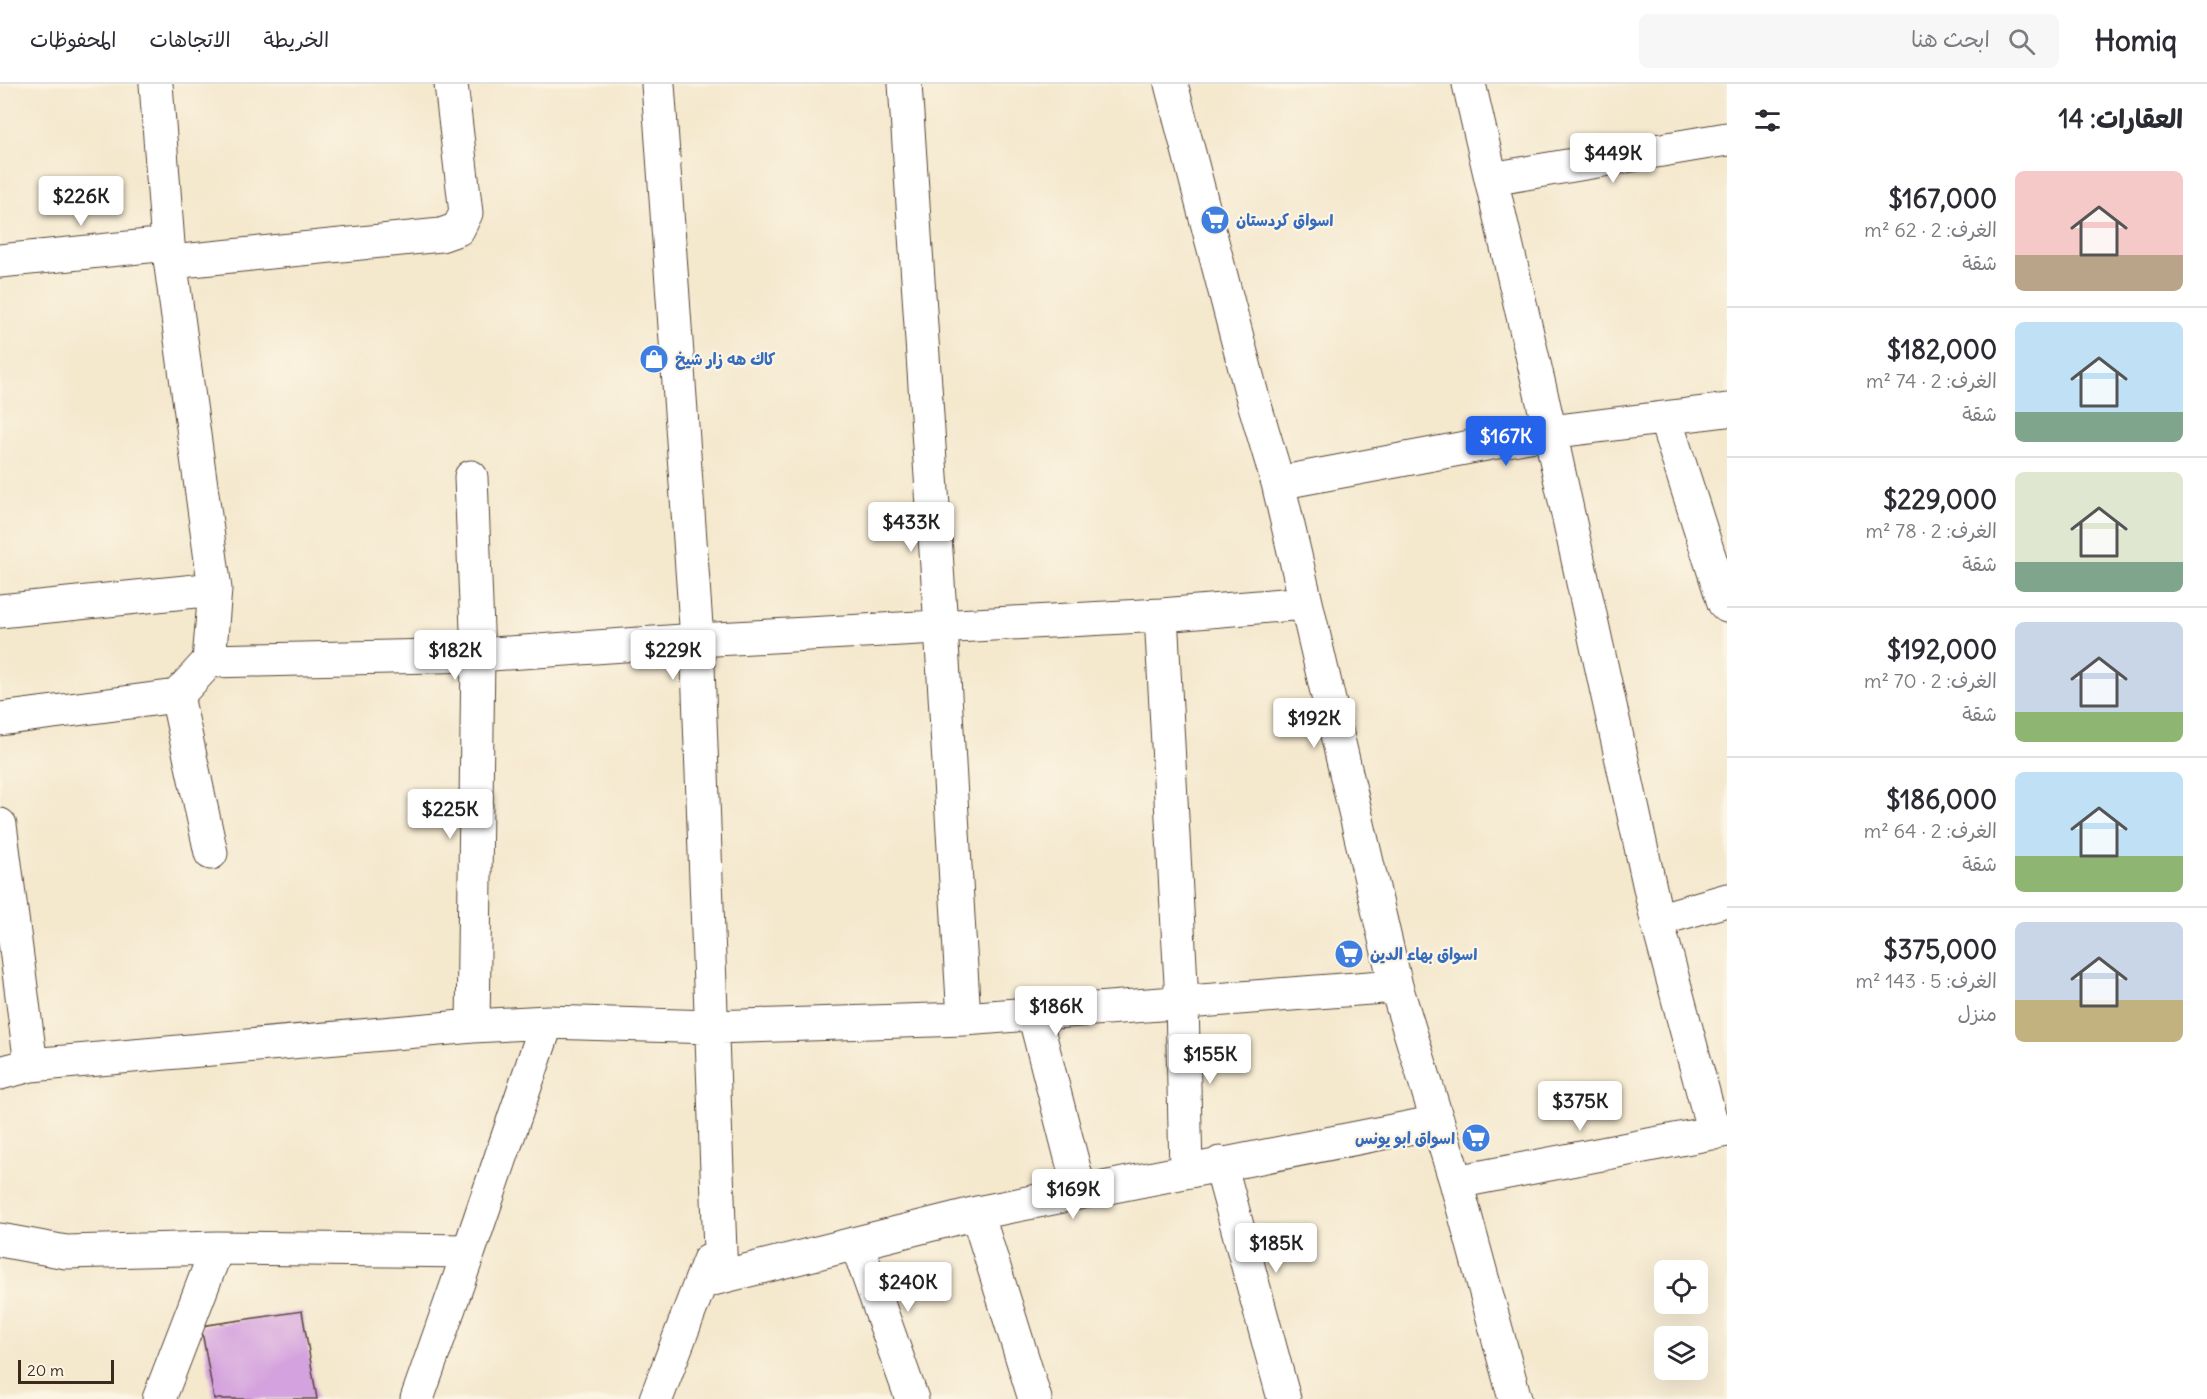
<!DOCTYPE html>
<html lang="ar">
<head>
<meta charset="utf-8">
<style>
	body { margin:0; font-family:Delius,"Playpen Sans Arabic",sans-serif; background:#f7f7f7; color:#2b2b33; direction:rtl; height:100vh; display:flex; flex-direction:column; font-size:22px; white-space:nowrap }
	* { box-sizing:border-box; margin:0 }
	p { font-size:20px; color:#7c7c81 }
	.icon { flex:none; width:33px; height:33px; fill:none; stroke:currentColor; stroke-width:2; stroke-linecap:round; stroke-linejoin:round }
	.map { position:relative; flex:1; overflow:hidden; direction:ltr }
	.panel { display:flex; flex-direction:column; background:#fff; width:480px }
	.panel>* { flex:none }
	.buttons { position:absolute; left:1654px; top:1176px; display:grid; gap:12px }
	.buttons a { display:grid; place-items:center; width:54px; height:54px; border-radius:9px; background:#fff; box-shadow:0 6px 24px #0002; font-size:30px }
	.scale { position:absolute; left:18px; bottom:15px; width:96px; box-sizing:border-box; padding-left:6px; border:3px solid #3b2a1e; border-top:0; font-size:16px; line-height:21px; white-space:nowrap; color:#3b2a1e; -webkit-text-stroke:4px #fcf5e5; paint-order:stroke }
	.price { position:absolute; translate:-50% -51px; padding:0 14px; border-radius:6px; background:#fff; color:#222; font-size:20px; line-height:39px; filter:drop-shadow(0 2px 3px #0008) }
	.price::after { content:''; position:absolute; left:50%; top:36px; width:18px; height:14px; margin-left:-9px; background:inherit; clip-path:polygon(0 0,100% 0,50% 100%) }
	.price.selected { background:#2563eb; color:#fff }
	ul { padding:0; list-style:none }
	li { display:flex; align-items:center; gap:18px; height:150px; padding:0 24px }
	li+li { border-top:2px solid #e1e1e2 }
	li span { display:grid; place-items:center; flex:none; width:168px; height:120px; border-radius:9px; color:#555 }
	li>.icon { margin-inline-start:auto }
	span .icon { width:72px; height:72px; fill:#fffc; stroke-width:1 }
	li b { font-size:26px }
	h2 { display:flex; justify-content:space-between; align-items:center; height:72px; padding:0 24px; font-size:26px }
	header { display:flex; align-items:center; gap:36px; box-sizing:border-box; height:84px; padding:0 30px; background:#fff; border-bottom:2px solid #e1e1e2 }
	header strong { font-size:28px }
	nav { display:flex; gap:33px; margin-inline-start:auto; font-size:21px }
	.search { width:420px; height:54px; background:#f7f7f7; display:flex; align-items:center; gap:15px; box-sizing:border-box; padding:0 21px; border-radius:9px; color:#7c7c81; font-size:22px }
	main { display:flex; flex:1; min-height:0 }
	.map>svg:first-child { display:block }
</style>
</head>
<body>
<header>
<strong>Homiq</strong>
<div class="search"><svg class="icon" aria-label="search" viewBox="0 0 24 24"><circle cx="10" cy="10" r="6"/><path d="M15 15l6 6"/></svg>ابحث هنا</div>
<nav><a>الخريطة</a><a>الاتجاهات</a><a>المحفوظات</a></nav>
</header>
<main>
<section class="panel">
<h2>العقارات: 14<svg class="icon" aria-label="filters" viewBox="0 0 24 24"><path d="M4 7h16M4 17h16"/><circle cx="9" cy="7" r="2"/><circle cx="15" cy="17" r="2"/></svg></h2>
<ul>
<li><span style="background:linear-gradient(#f6c9c9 70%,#b9a48a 0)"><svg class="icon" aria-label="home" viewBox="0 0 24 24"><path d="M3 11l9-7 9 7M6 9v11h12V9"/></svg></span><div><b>$167,000</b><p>الغرف: 2 · 62 m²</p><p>شقة</p></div></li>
<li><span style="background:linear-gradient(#bfe0f5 75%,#7fa58c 0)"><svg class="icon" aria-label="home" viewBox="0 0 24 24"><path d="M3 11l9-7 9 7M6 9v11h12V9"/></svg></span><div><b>$182,000</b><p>الغرف: 2 · 74 m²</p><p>شقة</p></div></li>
<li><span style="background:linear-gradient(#dfe7d0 75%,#7fa58c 0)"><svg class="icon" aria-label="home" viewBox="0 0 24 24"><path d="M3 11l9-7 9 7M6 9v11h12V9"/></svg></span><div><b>$229,000</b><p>الغرف: 2 · 78 m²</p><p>شقة</p></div></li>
<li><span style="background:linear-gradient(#c9d6e8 75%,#8fb573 0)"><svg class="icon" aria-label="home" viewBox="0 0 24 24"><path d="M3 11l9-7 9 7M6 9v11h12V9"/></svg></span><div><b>$192,000</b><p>الغرف: 2 · 70 m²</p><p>شقة</p></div></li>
<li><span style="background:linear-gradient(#bfe0f5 70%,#8fb573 0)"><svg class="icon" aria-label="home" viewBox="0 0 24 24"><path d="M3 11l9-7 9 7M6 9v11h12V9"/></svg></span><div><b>$186,000</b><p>الغرف: 2 · 64 m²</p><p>شقة</p></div></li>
<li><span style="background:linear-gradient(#c9d6e8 65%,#c2b280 0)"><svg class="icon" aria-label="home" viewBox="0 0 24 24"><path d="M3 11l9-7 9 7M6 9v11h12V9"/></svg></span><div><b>$375,000</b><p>الغرف: 5 · 143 m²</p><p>منزل</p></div></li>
</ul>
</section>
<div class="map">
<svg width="1727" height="1315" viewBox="0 0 1727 1315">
	<rect width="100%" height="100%" fill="#fcf5e5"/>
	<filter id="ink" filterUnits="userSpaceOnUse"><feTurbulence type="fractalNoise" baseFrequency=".0167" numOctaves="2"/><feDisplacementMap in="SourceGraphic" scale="12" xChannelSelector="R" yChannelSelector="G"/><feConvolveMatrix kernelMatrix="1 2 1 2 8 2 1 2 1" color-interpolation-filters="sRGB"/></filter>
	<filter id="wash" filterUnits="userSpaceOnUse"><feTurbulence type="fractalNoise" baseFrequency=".008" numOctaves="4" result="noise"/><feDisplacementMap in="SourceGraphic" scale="24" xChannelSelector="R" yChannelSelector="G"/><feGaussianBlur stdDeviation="1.35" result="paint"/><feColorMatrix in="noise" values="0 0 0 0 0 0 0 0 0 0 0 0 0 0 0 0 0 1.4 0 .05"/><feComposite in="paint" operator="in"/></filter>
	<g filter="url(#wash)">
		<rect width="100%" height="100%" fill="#f4e8cd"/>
		<g id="blocks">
			<path fill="#d4a2de" d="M 302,1227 L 317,1315 L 214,1315 L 201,1242 Z"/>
		</g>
	</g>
	<g filter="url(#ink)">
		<use href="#blocks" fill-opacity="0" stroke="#574638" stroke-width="1.5"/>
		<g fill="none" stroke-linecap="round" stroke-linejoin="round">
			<g stroke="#574638" stroke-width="35">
				<path id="minor" d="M 658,0 L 697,556 L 721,1193
					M 905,0 L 941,543 L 964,935
					M 1171,0 L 1253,315 L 1278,399 L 1396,902 L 1456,1098 L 1515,1315
					M 1469,0 L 1550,348 L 1657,836 L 1714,1049
					M 1491,95 L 1727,55
					M 0,177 L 168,160
					M 171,178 L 441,151 L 458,145 L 466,129 L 451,0
					M 1665,334 L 1724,519 L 1727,522
					M 471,393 L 478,571 L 473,942
					M 1278,399 L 1550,348 L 1727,326
					M 0,527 L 215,505
					M 1161,531 L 1182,918 L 1186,1086
					M 209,577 L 478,571 L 697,556 L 1161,531 L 1306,519
					M 177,612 L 211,769
					M 0,635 L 177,612 L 209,577 L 215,505 L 168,160 L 156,0
					M 0,741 L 31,981
					M 1657,836 L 1727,816
					M 1034,930 L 1080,1108
					M 0,989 L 31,981 L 473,942 L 547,938 L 712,943 L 964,935 L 1396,902
					M 1220,1079 L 1284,1315
					M 1456,1098 L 1727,1046
					M 977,1129 L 1035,1315
					M 0,1156 L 66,1168 L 217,1164 L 469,1167 L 547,938
					M 857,1160 L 912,1315
					M 701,1198 L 977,1129 L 1438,1038
					M 159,1315 L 217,1164
					M 417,1315 L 469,1167
					M 656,1315 L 709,1176"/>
			</g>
			<use href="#minor" stroke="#fff" stroke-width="33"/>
		</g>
	</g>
	<defs>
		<g id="supermarket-disc" transform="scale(1.5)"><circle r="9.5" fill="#3f7fe0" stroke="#fcf5e5"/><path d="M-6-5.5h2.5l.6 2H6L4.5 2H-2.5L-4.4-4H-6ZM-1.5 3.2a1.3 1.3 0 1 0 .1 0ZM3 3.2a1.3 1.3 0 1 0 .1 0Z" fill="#fff"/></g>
		<g id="shop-disc" transform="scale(1.5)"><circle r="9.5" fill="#3f7fe0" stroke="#fcf5e5"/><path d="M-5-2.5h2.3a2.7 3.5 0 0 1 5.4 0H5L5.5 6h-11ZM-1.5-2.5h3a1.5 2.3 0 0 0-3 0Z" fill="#fff"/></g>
	</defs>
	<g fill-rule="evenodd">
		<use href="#supermarket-disc" x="1215" y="136"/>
		<use href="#shop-disc" x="654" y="275"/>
		<use href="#supermarket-disc" x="1349" y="870"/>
		<use href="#supermarket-disc" x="1476" y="1054"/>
	</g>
	<g text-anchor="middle" stroke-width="4.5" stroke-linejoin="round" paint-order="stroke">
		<g font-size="16" font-weight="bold" fill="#366cbe" stroke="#fcf5e5" text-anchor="start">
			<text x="1236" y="142">اسواق كردستان</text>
			<text x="675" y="281">كاك هه زار شيخ</text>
			<text x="1370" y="876">اسواق بهاء الدين</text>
			<text x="1455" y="1060" text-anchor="end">اسواق ابو يونس</text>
		</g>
	</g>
</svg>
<div class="buttons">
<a><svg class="icon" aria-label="locate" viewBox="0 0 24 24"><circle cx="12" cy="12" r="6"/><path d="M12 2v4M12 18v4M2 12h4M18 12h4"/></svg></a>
<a><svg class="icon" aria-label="layers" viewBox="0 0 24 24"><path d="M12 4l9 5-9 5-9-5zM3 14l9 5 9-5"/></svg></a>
</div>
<div class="scale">20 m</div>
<b class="price" style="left:1613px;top:100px">$449K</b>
<b class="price" style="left:81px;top:143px">$226K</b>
<b class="price selected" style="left:1506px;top:383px">$167K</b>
<b class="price" style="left:911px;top:469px">$433K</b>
<b class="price" style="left:455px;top:597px">$182K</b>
<b class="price" style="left:673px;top:597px">$229K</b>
<b class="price" style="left:1314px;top:665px">$192K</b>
<b class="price" style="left:450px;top:756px">$225K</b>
<b class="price" style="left:1056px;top:953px">$186K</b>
<b class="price" style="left:1210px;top:1001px">$155K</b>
<b class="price" style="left:1580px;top:1048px">$375K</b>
<b class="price" style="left:1073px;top:1136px">$169K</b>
<b class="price" style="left:1276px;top:1190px">$185K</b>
<b class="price" style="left:908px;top:1229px">$240K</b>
</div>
</main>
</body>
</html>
